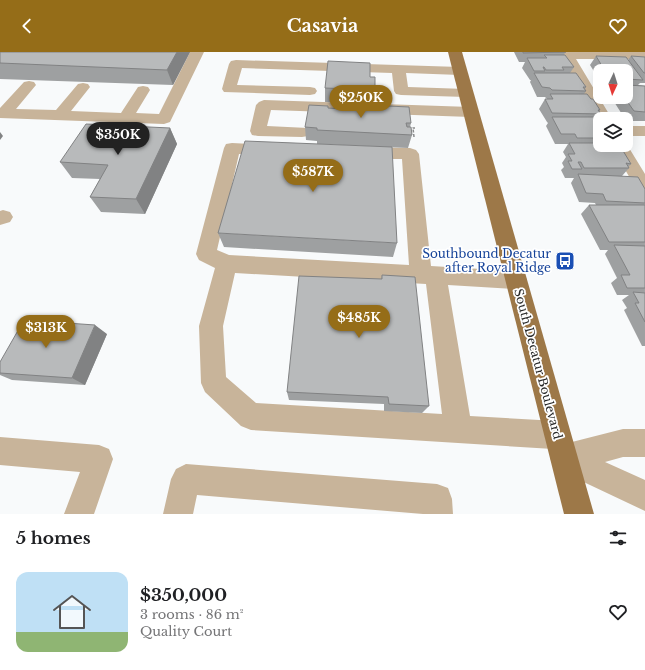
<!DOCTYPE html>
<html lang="en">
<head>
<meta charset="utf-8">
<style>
	body { margin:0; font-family:"Libre Baskerville",serif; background:#f2f2f2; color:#202124; height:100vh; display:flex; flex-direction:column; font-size:15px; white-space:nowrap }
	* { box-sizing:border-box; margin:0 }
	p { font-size:13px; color:#757577 }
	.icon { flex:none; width:22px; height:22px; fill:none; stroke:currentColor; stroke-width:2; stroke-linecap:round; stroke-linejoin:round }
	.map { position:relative; height:462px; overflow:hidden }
	.side { display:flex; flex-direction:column; background:#fff; flex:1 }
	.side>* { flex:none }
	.needle { width:26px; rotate:184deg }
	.controls { position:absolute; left:593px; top:12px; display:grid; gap:8px }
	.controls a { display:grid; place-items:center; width:40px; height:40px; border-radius:8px; background:#fff; box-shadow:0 4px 16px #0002; font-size:20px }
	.price { position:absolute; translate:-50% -34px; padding:0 9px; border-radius:14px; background:#956d18; color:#fff; font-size:13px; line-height:26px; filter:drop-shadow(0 1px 2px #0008) }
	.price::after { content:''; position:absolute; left:50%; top:24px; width:12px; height:9px; margin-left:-6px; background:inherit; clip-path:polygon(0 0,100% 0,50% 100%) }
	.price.selected { background:#222; color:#fff }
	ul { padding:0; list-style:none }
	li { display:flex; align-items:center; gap:12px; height:100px; padding:0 16px }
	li+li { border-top:1px solid #e0e0e0 }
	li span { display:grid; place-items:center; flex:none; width:112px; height:80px; border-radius:12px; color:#555 }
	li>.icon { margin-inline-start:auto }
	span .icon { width:48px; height:48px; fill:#fffc; stroke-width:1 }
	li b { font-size:17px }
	h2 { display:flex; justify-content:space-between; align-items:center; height:48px; padding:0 16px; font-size:17px }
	header { display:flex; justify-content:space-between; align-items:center; height:52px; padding:0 16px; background:#956d18; color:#fff; font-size:18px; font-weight:800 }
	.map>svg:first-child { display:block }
</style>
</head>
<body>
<header><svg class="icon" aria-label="back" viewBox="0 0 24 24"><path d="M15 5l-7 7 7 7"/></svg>Casavia<svg class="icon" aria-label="heart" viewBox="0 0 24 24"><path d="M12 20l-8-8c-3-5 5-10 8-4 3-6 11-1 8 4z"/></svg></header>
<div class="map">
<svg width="645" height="462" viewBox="0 0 645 462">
	<rect width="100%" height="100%" fill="#f8fafb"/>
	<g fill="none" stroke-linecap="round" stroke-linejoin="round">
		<path stroke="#8b8c8d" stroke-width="1.5" stroke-dasharray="3 1.5" stroke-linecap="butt" d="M 414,85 L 413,76 L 415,76"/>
		<path fill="#c8b49a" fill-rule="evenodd" d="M 190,0 L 204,0 L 170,70 L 164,72 L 0,66 L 0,56 L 24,30 L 29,29 L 34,30 L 36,33 L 16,57 L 56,58 L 78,32 L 83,31 L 88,32 L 90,35 L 71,59 L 121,61 L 138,35 L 143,34 L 148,35 L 150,38 L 136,61 L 159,62 Z
			M 558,0 L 645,0 L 645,7 L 576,7 L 612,67 L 600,67 L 600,71 L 596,67 Z
			M 236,8 L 460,15 L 465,16 L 467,19 L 465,22 L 460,23 L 406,21 L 408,35 L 466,37 L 471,38 L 473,41 L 471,44 L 466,45 L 401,43 L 396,42 L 394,39 L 392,21 L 242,16 L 237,33 L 310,35 L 315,36 L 317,39 L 315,42 L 310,43 L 224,40 L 222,37 L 229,12 L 231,9 Z
			M 264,48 L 471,55 L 476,57 L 479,60 L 476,63 L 471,65 L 271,58 L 267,74 L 308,76 L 310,80 L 308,84 L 302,85 L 258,84 L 252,83 L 250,79 L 256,53 L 259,50 Z
			M 626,74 L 645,74 L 645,84 L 626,84 Z
			M 232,91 L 272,93 L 278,94 L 280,98 L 278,102 L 272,103 L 239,102 L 217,198 L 229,203 L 409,213 L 402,107 L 362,107 L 356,105 L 354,101 L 356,97 L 362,95 L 410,96 L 416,98 L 419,102 L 431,214 L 516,219 L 524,221 L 527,228 L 524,235 L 516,237 L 448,233 L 470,364 L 557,369 L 567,373 L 571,383 L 568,391 L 623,377 L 645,377 L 645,405 L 623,405 L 605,410 L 645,428 L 645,459 L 554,416 L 550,406 L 553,397 L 251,378 L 241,374 L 205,340 L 201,331 L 199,274 L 215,216 L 199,208 L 196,202 L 224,96 L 226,92 ZM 235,221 L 426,232 L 442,362 L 256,351 L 226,325 L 223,274 Z
			M 626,91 L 645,122 L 645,144 L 639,142 L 611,93 L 626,93 Z
			M 3,158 L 10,160 L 13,165 L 10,170 L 0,173 L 0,159 Z
			M 0,385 L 99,393 L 109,397 L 113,407 L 94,462 L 64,462 L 80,420 L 0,413 Z
			M 186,412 L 437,432 L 448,436 L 452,447 L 453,462 L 423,462 L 197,443 L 193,462 L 163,462 L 171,427 L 176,417 Z"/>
		<path fill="#9d7848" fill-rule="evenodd" d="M 448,0 L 462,0 L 594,462 L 564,462 Z"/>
	</g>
	<path fill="#9ea0a1" d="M 0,0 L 190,0 L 173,33 L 0,27 Z
		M 514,0 L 565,0 L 564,3 L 574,15 L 570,21 L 586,35 L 585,37 L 586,39 L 584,42 L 591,47 L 600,58 L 599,59 L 601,62 L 598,65 L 600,67 L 600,93 L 617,97 L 631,112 L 628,115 L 629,116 L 622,124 L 645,137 L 645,294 L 642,294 L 624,258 L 627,256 L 622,248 L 629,243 L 617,243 L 611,231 L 617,226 L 605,202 L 608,198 L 600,198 L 581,162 L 589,153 L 596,153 L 595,151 L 579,150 L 571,131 L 574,126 L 565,126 L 561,118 L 564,115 L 562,111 L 566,105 L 563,100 L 568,92 L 555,92 L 546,74 L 548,71 L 547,70 L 539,57 L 545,47 L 547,47 L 545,45 L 537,45 L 530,30 L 531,28 L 530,28 L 522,16 L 525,10 L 519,10 Z
		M 596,4 L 628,8 L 631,4 L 645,5 L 645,31 L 640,31 L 638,33 L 645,34 L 645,69 L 626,69 L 626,67 L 625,67 L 611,45 L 626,45 L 626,19 L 600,19 L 600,29 L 590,13 Z
		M 370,25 L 375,38 L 374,50 L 388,54 L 411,71 L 410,75 L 412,83 L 408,96 L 317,92 L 317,89 L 306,88 L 305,75 L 328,56 L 363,58 L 364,51 L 325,50 L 325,36 Z
		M 170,76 L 177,92 L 145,162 L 101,160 L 90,145 L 100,127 L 72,126 L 60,110 Z
		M 218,181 L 397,191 L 393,205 L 224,195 Z
		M 382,223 L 429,354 L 422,361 L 384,359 L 384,352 L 289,348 L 287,340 L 381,227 Z
		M 107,282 L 85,333 L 12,328 L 0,323 L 0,310 Z"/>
	<path fill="#818283" d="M 177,0 L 190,0 L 173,33 L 167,18 Z
		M 170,76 L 177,92 L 145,162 L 136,147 Z
		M 0,80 L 3,84 L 0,88 Z
		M 95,273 L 107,282 L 85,333 L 72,326 Z"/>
	<path fill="#b8babb" stroke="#818283" d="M 0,0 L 177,0 L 167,18 L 0,11 Z
		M 523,0 L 566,0 L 523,1 Z
		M 544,3 L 565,3 L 574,15 L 562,15 L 564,18 L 546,18 L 544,15 L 543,15 L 545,19 L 534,19 L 527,6 L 547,6 Z
		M 596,4 L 626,5 L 643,28 L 626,27 L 626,19 L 605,19 Z
		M 631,4 L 645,5 L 645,21 L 644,21 Z
		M 328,9 L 370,11 L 370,25 L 375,25 L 375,38 L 325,36 Z
		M 534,21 L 576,21 L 586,35 L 583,35 L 586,39 L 552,38 L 550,36 L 542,35 Z
		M 626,33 L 645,34 L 645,60 L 634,59 L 624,45 L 626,45 Z
		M 550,42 L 587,42 L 591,47 L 593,47 L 600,58 L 598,58 L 601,62 L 552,61 L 545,47 L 553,47 Z
		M 364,49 L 388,50 L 388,54 L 409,55 L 411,71 L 406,71 L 407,75 L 411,75 L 412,83 L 317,78 L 317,76 L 305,75 L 309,53 L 328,54 L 328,56 L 364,58 Z
		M 552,65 L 600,65 L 602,67 L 600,67 L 600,86 L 577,86 L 575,82 L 561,82 Z
		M 86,72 L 170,76 L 136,147 L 90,145 L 108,113 L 60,110 Z
		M 245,89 L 392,95 L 397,191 L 218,181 Z
		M 569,91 L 600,91 L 600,93 L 614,93 L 617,97 L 622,97 L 631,112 L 626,111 L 629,116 L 584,116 L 581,110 L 578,110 L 582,117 L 572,117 L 568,109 L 572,109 L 568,102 L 575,102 Z
		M 578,122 L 638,125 L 645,137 L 645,151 L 606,149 L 603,142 L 586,141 Z
		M 589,153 L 645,153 L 645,190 L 609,190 Z
		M 614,193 L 645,194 L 645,236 L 627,236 L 621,223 L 630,223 Z
		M 382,223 L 415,225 L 429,354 L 389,352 L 388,345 L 287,340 L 299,224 L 382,227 Z
		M 633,240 L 645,241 L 645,270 L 635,251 L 639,251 Z
		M 24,268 L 95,273 L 72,326 L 0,321 L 0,310 Z"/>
	<defs>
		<g id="bus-square" transform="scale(1)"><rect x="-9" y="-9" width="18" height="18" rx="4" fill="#1a4fb4" stroke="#fff"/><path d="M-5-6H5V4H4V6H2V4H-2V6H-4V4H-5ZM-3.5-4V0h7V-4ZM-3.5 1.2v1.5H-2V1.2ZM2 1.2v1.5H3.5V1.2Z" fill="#fff"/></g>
	</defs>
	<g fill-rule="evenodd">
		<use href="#bus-square" x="565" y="209"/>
	</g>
	<g text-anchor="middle" stroke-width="3.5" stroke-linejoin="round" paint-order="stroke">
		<g font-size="12" fill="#164399" stroke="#fff" text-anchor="end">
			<text x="551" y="206">Southbound Decatur<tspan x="551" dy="14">after Royal Ridge</tspan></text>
		</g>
		<g font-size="12" fill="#282929" stroke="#fff">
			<text transform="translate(538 312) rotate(75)" y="4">South Decatur Boulevard</text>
		</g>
	</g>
</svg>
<div class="controls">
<a><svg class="needle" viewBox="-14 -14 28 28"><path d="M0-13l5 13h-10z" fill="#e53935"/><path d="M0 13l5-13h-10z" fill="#757577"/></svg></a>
<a><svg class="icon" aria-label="layers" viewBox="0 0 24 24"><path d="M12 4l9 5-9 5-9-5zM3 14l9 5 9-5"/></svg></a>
</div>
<b class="price" style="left:361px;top:67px">$250K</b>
<b class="price selected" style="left:118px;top:104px">$350K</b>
<b class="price" style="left:313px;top:141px">$587K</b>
<b class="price" style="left:359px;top:287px">$485K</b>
<b class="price" style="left:46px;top:297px">$313K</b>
</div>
<section class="side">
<h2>5 homes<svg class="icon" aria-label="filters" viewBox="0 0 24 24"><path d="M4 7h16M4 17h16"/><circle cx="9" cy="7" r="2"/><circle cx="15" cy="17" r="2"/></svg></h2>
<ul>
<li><span style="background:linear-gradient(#bfe0f5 75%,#8fb573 0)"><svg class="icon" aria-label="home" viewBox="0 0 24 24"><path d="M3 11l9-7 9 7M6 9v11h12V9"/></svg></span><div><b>$350,000</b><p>3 rooms · 86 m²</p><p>Quality Court</p></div><svg class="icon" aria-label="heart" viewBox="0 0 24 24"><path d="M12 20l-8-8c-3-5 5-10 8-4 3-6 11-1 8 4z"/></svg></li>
</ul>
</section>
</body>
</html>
